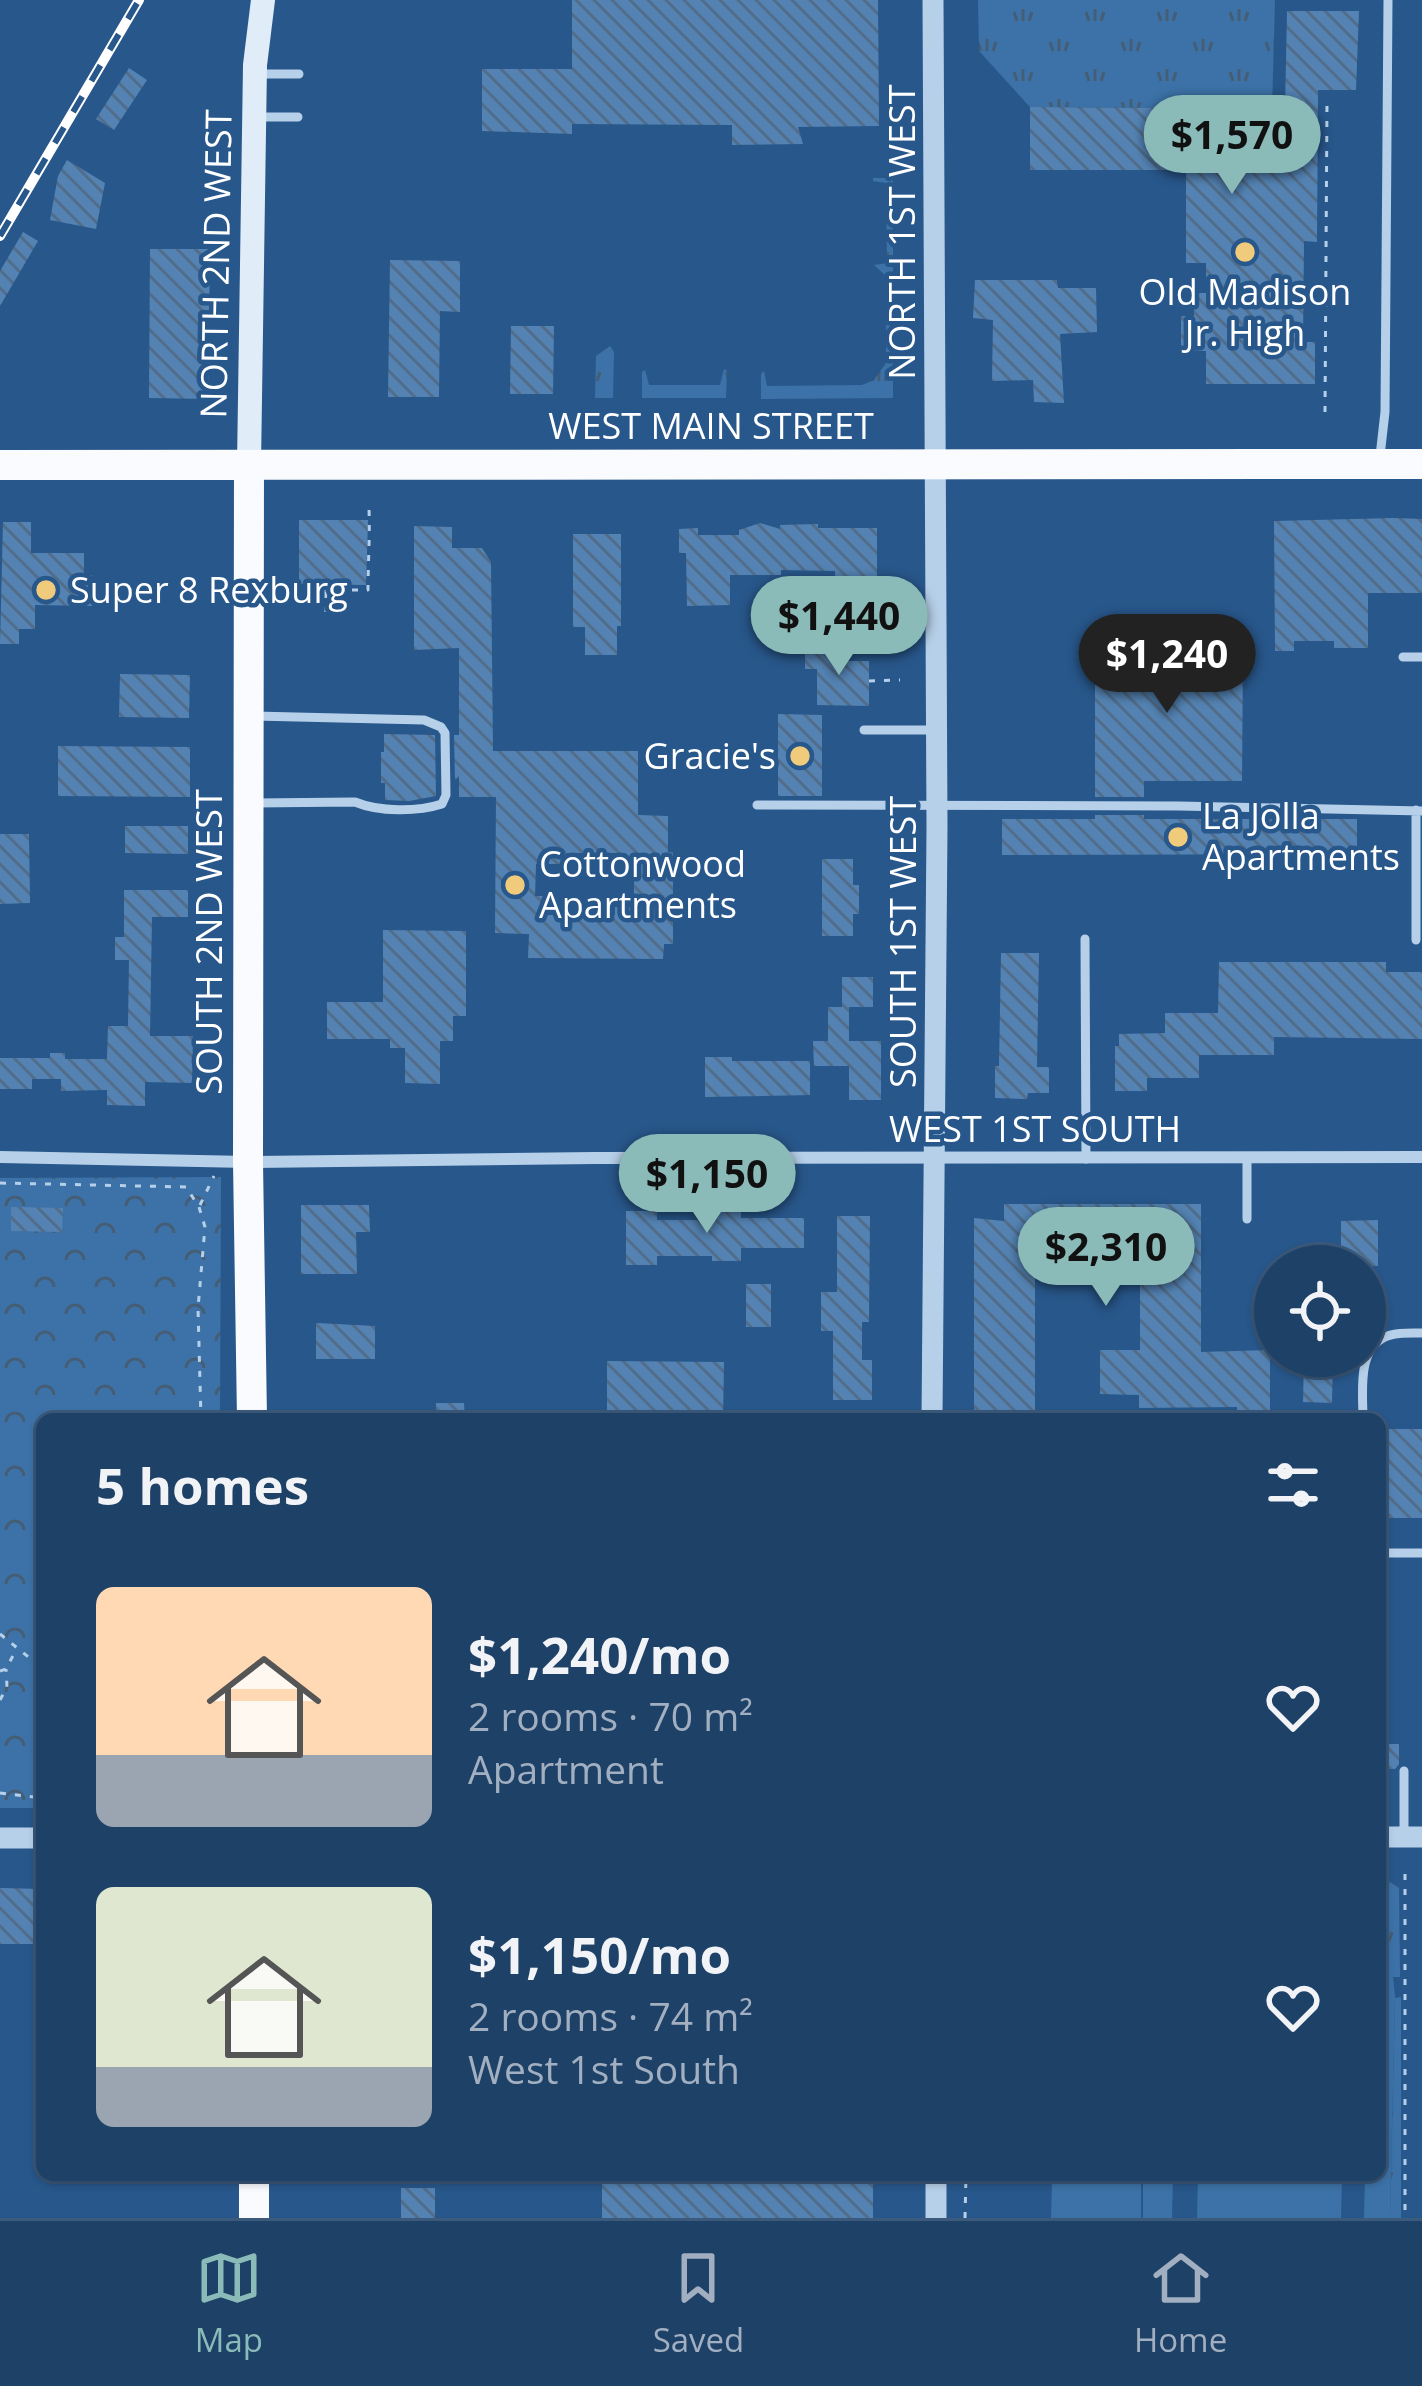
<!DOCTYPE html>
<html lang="en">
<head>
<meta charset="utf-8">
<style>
	body { margin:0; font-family:"Open Sans",sans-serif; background:#2b4c71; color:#f1f3f6; height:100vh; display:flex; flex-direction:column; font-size:45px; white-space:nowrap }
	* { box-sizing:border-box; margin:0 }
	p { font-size:39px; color:#a1afc0 }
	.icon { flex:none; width:66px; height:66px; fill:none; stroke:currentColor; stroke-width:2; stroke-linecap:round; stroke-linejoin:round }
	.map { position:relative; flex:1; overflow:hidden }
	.sheet { position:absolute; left:36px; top:1413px; width:1350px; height:768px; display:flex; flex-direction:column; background:#1e4168; border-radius:18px; box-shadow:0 3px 9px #0004,0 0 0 3px #3c5a7c }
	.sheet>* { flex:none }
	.fabs { position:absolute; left:1254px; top:1245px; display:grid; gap:24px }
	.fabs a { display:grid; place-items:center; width:132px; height:132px; border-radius:50%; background:#1e4168; box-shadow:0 3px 9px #0004,0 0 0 3px #3c5a7c; font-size:60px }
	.price { position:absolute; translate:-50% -102px; padding:0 27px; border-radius:42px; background:#8bbbb9; color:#111; font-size:39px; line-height:78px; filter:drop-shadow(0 3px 6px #0008) }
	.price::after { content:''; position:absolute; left:50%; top:72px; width:36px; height:27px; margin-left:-18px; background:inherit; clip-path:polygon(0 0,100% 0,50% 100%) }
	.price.active { background:#222; color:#fff }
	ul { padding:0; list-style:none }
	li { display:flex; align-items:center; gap:36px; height:300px; padding:0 60px }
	li span { display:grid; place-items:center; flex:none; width:336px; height:240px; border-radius:18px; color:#555 }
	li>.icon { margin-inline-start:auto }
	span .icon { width:144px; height:144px; fill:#fffc; stroke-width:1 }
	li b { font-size:51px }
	h2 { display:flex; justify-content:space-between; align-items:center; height:144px; padding:0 60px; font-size:51px }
	.dock { display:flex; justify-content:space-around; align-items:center; height:168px; border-top:3px solid #3c5a7c; background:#1e4168; font-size:33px; color:#a1afc0 }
	.dock a { display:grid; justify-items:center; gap:6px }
	.dock .active { color:#8bbbb9 }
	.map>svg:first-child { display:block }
</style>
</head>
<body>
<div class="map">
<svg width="1422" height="2218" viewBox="0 0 1422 2218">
	<defs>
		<pattern id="grass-tufts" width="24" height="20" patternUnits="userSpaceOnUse" patternTransform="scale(3)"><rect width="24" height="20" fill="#3c72a7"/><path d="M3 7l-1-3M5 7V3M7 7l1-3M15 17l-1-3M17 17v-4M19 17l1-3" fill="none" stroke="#455d75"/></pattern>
		<pattern id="park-crowns" width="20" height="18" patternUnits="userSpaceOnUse" patternTransform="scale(3)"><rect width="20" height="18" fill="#3c72a7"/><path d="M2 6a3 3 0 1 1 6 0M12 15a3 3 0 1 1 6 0" fill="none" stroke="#455d75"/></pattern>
		<pattern id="building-back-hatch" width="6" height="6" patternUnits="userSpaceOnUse" patternTransform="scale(3)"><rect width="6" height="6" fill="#5483b3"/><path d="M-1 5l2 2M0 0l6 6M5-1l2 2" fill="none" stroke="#516d8a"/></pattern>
	</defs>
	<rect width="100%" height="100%" fill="#28578b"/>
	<path fill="url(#grass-tufts)" d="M 978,0 L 1275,0 L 1272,109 L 1030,107 L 979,51 Z
		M 873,178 L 893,178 L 893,398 L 761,399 L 761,374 L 764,371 L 767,386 L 862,385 L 874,380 L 886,363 L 886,276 L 874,265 L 887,263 L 886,183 L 873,181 Z
		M 610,346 L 614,352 L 613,398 L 595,398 L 596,356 Z
		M 724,369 L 727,371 L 726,398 L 642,398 L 642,372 L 645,370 L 649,385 L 720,385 Z
		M 1380,1882 L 1390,1882 L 1399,1888 L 1400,1977 L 1393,1977 L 1380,1945 Z
		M 1401,1997 L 1401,2218 L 1390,2218 L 1395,1998 Z"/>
	<path fill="url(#park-crowns)" d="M 221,1177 L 220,1419 L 42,1419 L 42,1808 L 0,1808 L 0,1178 Z"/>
	<path fill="#3c72a7" d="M 1380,1941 L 1392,1967 L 1395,1996 L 1390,2218 L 1364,2218 L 1365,2175 L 1380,2175 Z
		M 1040,2175 L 1141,2175 L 1141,2218 L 1051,2218 L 1052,2180 Z
		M 1143,2175 L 1173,2175 L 1172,2218 L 1143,2218 Z
		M 1198,2175 L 1342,2175 L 1341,2218 L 1197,2218 Z"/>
	<path fill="url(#building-back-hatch)" fill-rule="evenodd" d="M 572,0 L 878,0 L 879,126 L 798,127 L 803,144 L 732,145 L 732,125 L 572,124 L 572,134 L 482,131 L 482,69 L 572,69 Z
		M 1287,11 L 1359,11 L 1356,90 L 1318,90 L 1317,242 L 1304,241 L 1303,342 L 1315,342 L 1315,384 L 1206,384 L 1206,351 L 1181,351 L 1181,316 L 1194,316 L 1194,293 L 1206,293 L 1206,263 L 1186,263 L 1186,170 L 1030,170 L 1030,107 L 1285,109 Z
		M 129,68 L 147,80 L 114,130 L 96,119 Z
		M 67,160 L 105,183 L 96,229 L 50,220 L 58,176 Z
		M 23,232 L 38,241 L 0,306 L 0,271 Z
		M 150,249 L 210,249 L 208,399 L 149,398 Z
		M 390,260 L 460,261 L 460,312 L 440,311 L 439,397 L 388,397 Z
		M 975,280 L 1057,280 L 1058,288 L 1096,288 L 1097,332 L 1060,334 L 1064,403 L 1034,402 L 1033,380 L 992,381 L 993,320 L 973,318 Z
		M 511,326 L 554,326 L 553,394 L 510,394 Z
		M 1394,518 L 1422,519 L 1422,593 L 1368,593 L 1368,648 L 1334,648 L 1334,641 L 1294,641 L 1294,651 L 1275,651 L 1274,521 Z
		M 299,520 L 368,520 L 366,585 L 299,584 Z
		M 3,522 L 31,522 L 31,553 L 84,553 L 84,575 L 92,575 L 92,606 L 35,605 L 35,629 L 19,629 L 19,644 L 0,644 Z
		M 760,523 L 780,529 L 780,525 L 818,524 L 818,528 L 877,528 L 877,605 L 836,605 L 835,571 L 781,570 L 781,575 L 730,575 L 730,605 L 687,606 L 686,553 L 679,553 L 679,529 L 698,528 L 698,535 L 739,535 L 739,530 Z
		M 414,526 L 452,527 L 452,548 L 482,548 L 491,562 L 493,751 L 638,751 L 638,815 L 668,816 L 668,852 L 673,852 L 673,944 L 664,944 L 663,959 L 528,958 L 529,934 L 495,933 L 496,797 L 459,797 L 459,776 L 455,780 L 454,735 L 459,735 L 459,648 L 414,650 ZM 567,853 L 626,853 L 626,873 L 634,873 L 634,907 L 615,907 L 615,915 L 544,915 L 544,896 L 535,896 L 536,864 L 567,864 Z
		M 573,534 L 621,534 L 621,626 L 617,626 L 617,655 L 585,655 L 585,627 L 573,627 Z
		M 1122,640 L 1218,640 L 1218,654 L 1243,654 L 1242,781 L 1144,781 L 1144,797 L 1095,797 L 1095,653 L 1122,653 Z
		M 805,647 L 836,647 L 835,661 L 869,661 L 869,706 L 817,705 L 817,669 L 805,669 Z
		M 120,674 L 190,675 L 189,718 L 119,717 Z
		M 778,714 L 822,715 L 822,796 L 778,796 Z
		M 384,734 L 435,735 L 436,796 L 409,801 L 385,800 L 385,783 L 381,783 L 381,752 L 384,752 Z
		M 58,746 L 190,747 L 190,797 L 58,796 Z
		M 1095,815 L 1144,815 L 1144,819 L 1357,819 L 1357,854 L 1002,855 L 1002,819 L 1095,819 Z
		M 125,826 L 188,826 L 188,854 L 125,853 Z
		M 0,834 L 29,834 L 30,903 L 0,904 Z
		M 822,859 L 853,859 L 853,885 L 859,885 L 859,914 L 853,914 L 853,936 L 822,936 Z
		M 124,890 L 188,890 L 188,917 L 152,917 L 150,1036 L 193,1036 L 192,1083 L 145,1082 L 145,1106 L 107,1105 L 107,1090 L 61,1091 L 61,1079 L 32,1079 L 32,1089 L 0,1089 L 0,1058 L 50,1058 L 50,1053 L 65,1053 L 65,1059 L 107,1059 L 108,1026 L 128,1026 L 129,960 L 115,960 L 115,937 L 124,937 Z
		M 383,930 L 466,931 L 466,1016 L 453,1016 L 453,1041 L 440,1041 L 440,1084 L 405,1083 L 405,1048 L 390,1048 L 390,1039 L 327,1039 L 327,1002 L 383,1002 Z
		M 1001,953 L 1039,953 L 1037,1067 L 1049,1067 L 1049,1093 L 1028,1093 L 1027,1099 L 995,1098 L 995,1066 L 999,1066 Z
		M 1219,962 L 1386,962 L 1386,972 L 1422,972 L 1422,1039 L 1274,1037 L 1274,1055 L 1199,1055 L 1199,1078 L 1147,1078 L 1147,1091 L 1115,1091 L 1115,1046 L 1119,1046 L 1119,1034 L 1165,1033 L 1165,1013 L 1218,1013 Z
		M 842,977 L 873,977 L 873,1007 L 842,1007 Z
		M 828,1007 L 849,1007 L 849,1041 L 881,1041 L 881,1100 L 849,1100 L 849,1066 L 814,1066 L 813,1041 L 828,1041 Z
		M 705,1057 L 732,1057 L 732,1061 L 810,1061 L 810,1095 L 705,1097 Z
		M 1004,1204 L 1201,1204 L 1201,1352 L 1270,1350 L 1270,1419 L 1237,1419 L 1237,1407 L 1139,1408 L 1139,1395 L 1100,1394 L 1100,1350 L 1140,1350 L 1140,1263 L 1035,1263 L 1035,1417 L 974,1417 L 974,1218 L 1004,1221 Z
		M 301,1205 L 369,1205 L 370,1232 L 356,1232 L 357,1274 L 301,1274 Z
		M 11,1207 L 63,1208 L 62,1232 L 11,1231 Z
		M 626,1211 L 657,1211 L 657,1220 L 712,1220 L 712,1211 L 741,1211 L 741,1218 L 804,1218 L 804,1248 L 741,1248 L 741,1261 L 712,1261 L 712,1256 L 657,1256 L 657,1265 L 626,1265 Z
		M 837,1216 L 870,1216 L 869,1322 L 862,1322 L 862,1360 L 872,1360 L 872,1400 L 833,1400 L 833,1331 L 821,1331 L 821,1292 L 837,1292 Z
		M 1378,1220 L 1378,1266 L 1341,1266 L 1341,1221 Z
		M 746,1284 L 771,1284 L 771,1327 L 746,1327 Z
		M 316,1323 L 375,1326 L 375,1359 L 316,1359 Z
		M 1304,1358 L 1333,1358 L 1332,1403 L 1303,1402 Z
		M 607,1361 L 724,1362 L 723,1419 L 607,1419 Z
		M 436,1403 L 464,1403 L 465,1419 L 436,1419 Z
		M 1381,1429 L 1422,1429 L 1422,1518 L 1381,1518 Z
		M 1380,1744 L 1399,1744 L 1399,1764 L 1395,1769 L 1380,1769 Z
		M 0,1888 L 42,1889 L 42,1944 L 0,1944 Z
		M 602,2181 L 873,2181 L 873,2218 L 602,2218 Z
		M 401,2188 L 435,2188 L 435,2218 L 401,2218 Z"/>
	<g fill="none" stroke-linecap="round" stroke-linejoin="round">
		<path stroke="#b6d0e9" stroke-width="3" stroke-dasharray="6 9" stroke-linecap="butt" d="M 1325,412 L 1327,100
			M 879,579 L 900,579
			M 292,590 L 368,590 C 368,563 370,537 369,509
			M 326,592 L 326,612
			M 869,681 L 900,680
			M 0,1183 L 186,1187 L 199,1207 L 205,1227 L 198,1308 L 201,1419
			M 200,1205 L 214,1176
			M 0,1634 L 42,1668
			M 0,1671 L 6,1669 L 16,1650
			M 0,1700 L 7,1687 L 6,1669
			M 0,1793 L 42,1798
			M 1405,1874 L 1405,2218
			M 965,2218 L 966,2175"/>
		<path stroke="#b6d0e9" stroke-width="9" d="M 260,74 L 299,74
			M 260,117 L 298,117
			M 1380,456 L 1385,412 L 1388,0
			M 1403,657 L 1422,657
			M 254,716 L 424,720 L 441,727 L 445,733 L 446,795 L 442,804 C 417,812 379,812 355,802 L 254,803
			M 864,730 L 936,730
			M 757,805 L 1179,806 L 1422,811
			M 1085,939 L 1086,1159
			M 1416,940 L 1416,810
			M 1247,1219 L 1247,1158
			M 1363,1419 C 1363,1394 1357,1352 1383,1338 C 1394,1332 1410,1333 1422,1333
			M 1380,1553 L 1422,1553
			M 1404,1837 L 1404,1771"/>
		<path stroke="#b6d0e9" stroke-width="12" d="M 0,1157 L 248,1162 L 595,1158 L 1422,1157"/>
		<path stroke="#b6d0e9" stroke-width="21" d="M 932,1419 L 937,827 L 933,0
			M 1380,1837 L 1422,1837
			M 0,1838 L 42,1838
			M 936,2175 L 936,2218"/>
		<path stroke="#e0ecf8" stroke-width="24" d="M 249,465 L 255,65 L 263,0"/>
		<path stroke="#f9fbfe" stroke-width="30" d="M 0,465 L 1422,464
			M 249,465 L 248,1162 L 252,1419
			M 254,2218 L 254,2175"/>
		<g stroke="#fff" stroke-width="10">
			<path id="rail" d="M 0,236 L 139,0"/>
		</g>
		<use href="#rail" stroke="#28578b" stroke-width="6" stroke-dasharray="18" stroke-linecap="butt"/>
	</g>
	<g fill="#f1cb7c" stroke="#28578b" stroke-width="4.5">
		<circle cx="1245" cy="252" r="12"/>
		<circle cx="46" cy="590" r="12"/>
		<circle cx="800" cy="756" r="12"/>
		<circle cx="1178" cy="837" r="12"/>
		<circle cx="515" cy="885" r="12"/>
	</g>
	<g text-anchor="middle" stroke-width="9" stroke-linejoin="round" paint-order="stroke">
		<g font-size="36" fill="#fff" stroke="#28578b">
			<text transform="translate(902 232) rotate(-90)" y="13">NORTH 1ST WEST</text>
			<text transform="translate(216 264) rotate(-89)" y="13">NORTH 2ND WEST</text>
			<text x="711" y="439">WEST MAIN STREET</text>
			<text transform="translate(209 942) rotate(-90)" y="13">SOUTH 2ND WEST</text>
			<text transform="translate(903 942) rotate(-90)" y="13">SOUTH 1ST WEST</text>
			<text x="1035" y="1142">WEST 1ST SOUTH</text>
		</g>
		<g font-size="36" fill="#fff" stroke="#28578b" text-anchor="start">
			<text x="1245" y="305" text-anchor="middle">Old Madison<tspan x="1245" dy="41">Jr. High</tspan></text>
			<text x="70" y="603">Super 8 Rexburg</text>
			<text x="776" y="769" text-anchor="end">Gracie's</text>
			<text x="1202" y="829">La Jolla<tspan x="1202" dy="41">Apartments</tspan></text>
			<text x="539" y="877">Cottonwood<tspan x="539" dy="41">Apartments</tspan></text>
		</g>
	</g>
</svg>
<div class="fabs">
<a><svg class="icon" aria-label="locate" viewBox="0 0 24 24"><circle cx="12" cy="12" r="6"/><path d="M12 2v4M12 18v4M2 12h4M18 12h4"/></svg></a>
</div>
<b class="price" style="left:1232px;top:197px">$1,570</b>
<b class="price" style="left:839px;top:678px">$1,440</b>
<b class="price active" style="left:1167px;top:716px">$1,240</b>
<b class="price" style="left:707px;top:1236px">$1,150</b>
<b class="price" style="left:1106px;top:1309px">$2,310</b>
<section class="sheet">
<h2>5 homes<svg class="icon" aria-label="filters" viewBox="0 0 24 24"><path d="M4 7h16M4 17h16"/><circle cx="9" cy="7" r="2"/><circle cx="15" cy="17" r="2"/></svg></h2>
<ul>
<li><span style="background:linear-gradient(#ffd9b3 70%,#9aa5b1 0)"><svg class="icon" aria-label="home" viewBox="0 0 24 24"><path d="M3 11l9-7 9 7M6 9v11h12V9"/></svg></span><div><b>$1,240/mo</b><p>2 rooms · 70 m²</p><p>Apartment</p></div><svg class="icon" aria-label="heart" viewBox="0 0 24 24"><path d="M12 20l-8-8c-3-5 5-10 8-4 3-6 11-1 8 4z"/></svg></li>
<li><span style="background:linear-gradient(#dfe7d0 75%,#9aa5b1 0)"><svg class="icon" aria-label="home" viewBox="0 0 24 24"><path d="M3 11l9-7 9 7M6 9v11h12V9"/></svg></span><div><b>$1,150/mo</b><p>2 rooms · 74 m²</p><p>West 1st South</p></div><svg class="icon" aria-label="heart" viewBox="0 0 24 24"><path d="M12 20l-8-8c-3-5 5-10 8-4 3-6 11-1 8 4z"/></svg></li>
</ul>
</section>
</div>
<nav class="dock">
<a class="active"><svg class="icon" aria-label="map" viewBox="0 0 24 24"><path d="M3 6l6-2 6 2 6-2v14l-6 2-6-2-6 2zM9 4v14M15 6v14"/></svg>Map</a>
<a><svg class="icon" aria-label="saved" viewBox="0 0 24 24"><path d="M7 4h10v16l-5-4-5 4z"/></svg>Saved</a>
<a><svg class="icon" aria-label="home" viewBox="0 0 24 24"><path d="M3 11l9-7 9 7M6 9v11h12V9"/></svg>Home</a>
</nav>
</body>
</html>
